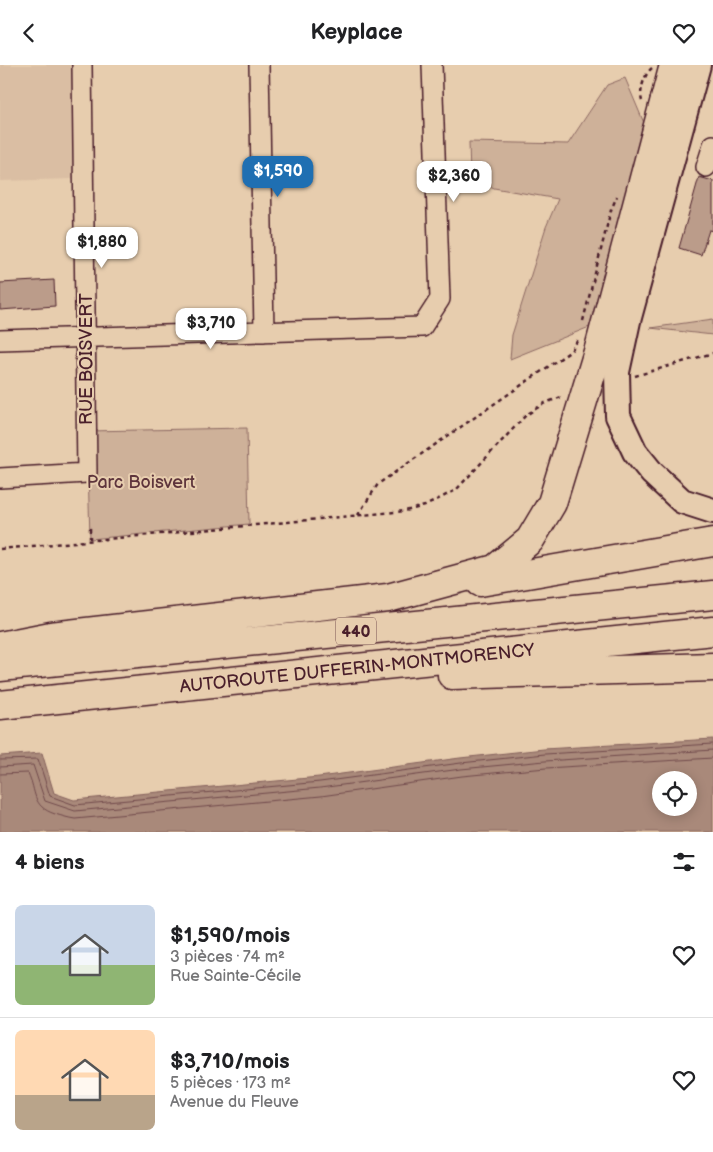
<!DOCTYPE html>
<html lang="fr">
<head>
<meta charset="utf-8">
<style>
	body { margin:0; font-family:"Balsamiq Sans",sans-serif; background:#f2f2f2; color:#202124; height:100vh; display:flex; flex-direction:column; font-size:19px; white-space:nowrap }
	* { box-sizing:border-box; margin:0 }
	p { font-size:16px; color:#757577 }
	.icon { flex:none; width:28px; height:28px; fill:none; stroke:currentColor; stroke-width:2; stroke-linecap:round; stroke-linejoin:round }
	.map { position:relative; height:767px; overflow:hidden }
	.details { display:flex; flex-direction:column; background:#fff; flex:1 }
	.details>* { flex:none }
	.tools { position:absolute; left:652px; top:706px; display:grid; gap:10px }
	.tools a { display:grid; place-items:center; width:45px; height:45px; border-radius:50%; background:#fff; box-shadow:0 2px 12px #0003; font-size:25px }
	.price { position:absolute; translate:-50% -42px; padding:0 11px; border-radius:10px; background:#fff; color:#222; font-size:16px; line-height:32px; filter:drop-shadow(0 1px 2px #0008) }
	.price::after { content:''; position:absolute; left:50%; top:30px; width:15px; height:11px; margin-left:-8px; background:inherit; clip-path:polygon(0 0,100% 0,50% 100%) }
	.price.on { background:#1f6fb2; color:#fff }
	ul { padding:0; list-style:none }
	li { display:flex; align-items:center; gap:15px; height:125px; padding:0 15px }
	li+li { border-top:1px solid #e0e0e0 }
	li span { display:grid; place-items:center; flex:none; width:140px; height:100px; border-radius:8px; color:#555 }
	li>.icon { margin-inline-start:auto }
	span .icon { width:60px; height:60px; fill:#fffc; stroke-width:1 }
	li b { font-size:21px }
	h2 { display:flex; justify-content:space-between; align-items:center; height:60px; padding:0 15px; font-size:21px }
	header { display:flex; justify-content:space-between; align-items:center; height:65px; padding:0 15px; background:#fff; font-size:22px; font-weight:700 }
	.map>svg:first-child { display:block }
</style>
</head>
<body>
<header><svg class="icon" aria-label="back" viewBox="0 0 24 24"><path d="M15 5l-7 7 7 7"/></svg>Keyplace<svg class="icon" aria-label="heart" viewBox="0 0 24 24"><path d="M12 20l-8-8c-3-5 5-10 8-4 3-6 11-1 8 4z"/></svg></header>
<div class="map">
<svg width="713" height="767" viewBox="0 0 713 767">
	<rect width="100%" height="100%" fill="#e7cdae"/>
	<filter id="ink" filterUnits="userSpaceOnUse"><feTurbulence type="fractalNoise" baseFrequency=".02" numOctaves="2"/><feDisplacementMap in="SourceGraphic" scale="10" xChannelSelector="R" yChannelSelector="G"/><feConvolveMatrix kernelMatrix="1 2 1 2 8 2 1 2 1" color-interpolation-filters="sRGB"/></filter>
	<g filter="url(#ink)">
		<path fill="#dabea3" d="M 0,0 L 73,0 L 73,114 L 0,116 Z"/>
		<path fill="#ceb199" stroke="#8c6862" d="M 625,13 L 644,58 L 592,261 L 510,294 L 512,270 L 546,162 L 558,134 L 494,123 L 470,111 L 469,77 L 568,79 L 607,20 Z
			M 713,254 L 713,270 L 650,263 Z
			M 247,363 L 249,459 L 90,474 L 87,366 Z"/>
		<path fill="#a9897a" stroke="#835f5a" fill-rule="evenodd" d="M 713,674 L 713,767 L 0,767 L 0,691 L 42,688 L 54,728 L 74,735 L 319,712 L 460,693 L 544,684 ZM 661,715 L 689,715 L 689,742 L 661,742 Z"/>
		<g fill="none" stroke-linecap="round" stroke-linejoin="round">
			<path stroke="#70494b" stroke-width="1" d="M 0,695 L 38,694 L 50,731 L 75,740 L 320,717 L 461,698 L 545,689 L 713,679
				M 0,702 L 33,700 L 45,736 L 75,746 L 320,723 L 461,704 L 545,696 L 713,685
				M 0,709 L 28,708 C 37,727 31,741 55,749 C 62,751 68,753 75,754 L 321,731 L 462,711 L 546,703 L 713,693"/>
		</g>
		<path fill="#bb9c8a" stroke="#4a1f2b" d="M 699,112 L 713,116 L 713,166 L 709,165 L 701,190 L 679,183 Z
			M 54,215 L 55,241 L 0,245 L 0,218 Z"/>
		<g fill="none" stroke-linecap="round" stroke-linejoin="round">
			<g stroke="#4a1f2b" stroke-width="22">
				<path id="minor" d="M 259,0 L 264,267
					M 706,102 L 713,80
					M 0,275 L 422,262 L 440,234 L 432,0
					M 0,413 L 87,408 L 82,0"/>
			</g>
			<g stroke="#4a1f2b" stroke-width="28">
				<path id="major" d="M 698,0 L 628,256 L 617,307 L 618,351 L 635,387 L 652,408 L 682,436 L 713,446"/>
			</g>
			<g stroke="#4a1f2b" stroke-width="31">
				<path id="highway" d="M 480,517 L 713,477
					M 0,581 L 51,571 L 388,533 L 495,504 L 530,475 L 552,438 L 600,280 L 674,0
					M 0,602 L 713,530
					M 452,610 L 713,602
					M 0,640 L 713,566"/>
			</g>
			<path stroke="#4a1f2b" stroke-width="2.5" stroke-dasharray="4 4" stroke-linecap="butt" d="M 642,36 C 639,27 644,9 652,3
				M 583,256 L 611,145 L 617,131
				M 635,311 L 713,288
				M 358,450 L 378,419 L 571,286 L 579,273
				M 90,463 L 90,474
				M 0,484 L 405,446 L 425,441 L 456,425 L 526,350 L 545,338 L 564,331"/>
			<use href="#minor" stroke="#e7cdae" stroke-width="19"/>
			<use href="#major" stroke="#e7cdae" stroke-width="24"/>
			<use href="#highway" stroke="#e7cdae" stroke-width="28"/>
		</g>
	</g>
	<g text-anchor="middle" stroke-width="4" stroke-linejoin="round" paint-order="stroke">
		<rect fill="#e7cdae" stroke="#795352" stroke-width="1" x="336" y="552.5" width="40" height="27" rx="4"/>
		<g font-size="16" font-weight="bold" fill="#4a1f2b">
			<text x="356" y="572">440</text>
		</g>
		<g font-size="18" fill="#4a1f2b" stroke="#e7cdae">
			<text transform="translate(86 294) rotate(-90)" y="6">RUE BOISVERT</text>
			<text transform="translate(357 603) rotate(-6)" y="6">AUTOROUTE DUFFERIN-MONTMORENCY</text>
		</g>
		<g font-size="18" fill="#5e353c" stroke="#e7cdae">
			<text x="141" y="423">Parc Boisvert</text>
		</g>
	</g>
</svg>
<div class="tools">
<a><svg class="icon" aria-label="locate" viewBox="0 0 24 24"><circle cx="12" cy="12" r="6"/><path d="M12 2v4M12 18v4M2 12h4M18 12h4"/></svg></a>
</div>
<b class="price on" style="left:278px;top:133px">$1,590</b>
<b class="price" style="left:454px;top:138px">$2,360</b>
<b class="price" style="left:102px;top:204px">$1,880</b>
<b class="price" style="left:211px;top:285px">$3,710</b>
</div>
<section class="details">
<h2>4 biens<svg class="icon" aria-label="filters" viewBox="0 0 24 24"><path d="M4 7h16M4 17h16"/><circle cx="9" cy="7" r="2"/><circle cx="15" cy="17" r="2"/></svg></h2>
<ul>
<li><span style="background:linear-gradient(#c9d6e8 60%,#8fb573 0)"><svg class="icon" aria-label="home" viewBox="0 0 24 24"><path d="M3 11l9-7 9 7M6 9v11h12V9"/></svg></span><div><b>$1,590/mois</b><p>3 pièces · 74 m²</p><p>Rue Sainte-Cécile</p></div><svg class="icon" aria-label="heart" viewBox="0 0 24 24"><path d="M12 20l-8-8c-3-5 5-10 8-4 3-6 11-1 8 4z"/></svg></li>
<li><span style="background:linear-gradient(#ffd9b3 65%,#b9a48a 0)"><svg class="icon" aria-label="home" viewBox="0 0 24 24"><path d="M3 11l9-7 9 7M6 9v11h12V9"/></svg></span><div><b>$3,710/mois</b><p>5 pièces · 173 m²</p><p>Avenue du Fleuve</p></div><svg class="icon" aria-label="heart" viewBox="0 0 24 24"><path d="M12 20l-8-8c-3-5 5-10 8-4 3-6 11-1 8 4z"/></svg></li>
</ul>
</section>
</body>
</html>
